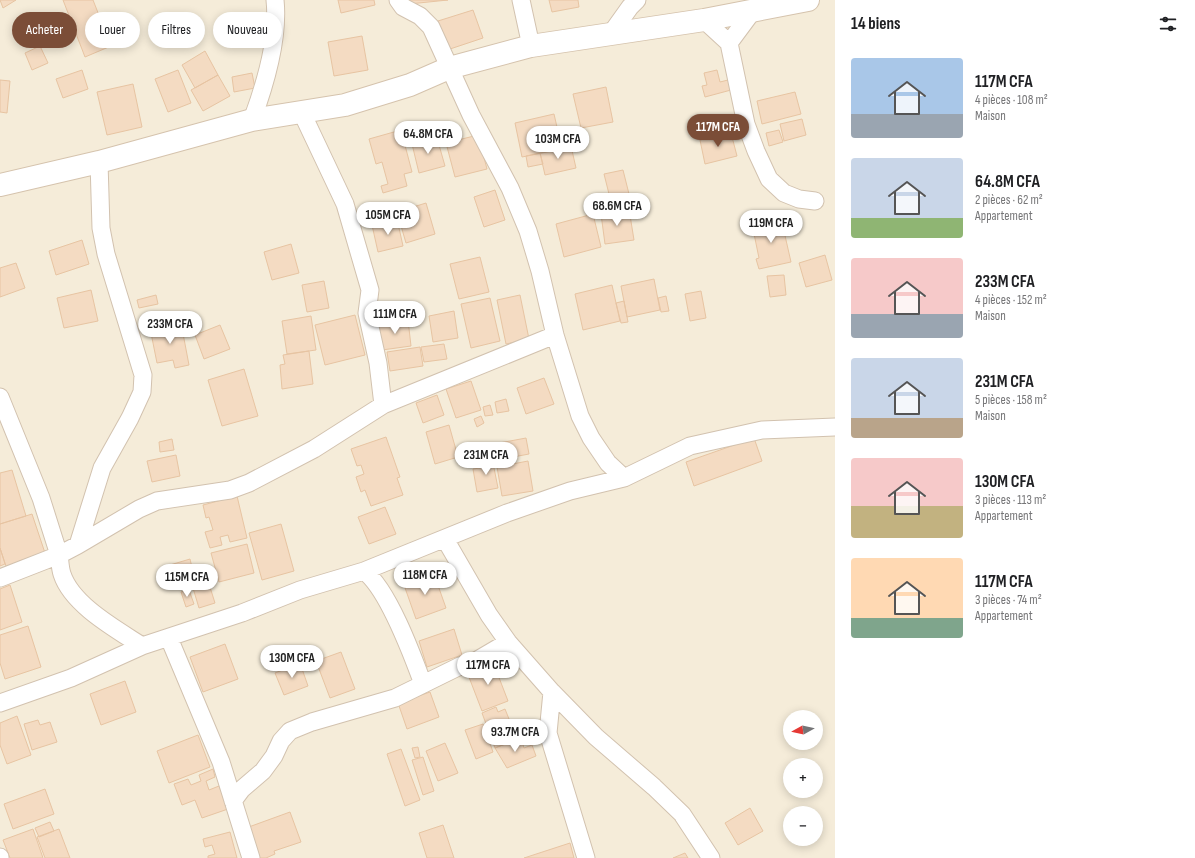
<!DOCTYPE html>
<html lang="fr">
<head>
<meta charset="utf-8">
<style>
	body { margin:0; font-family:"Sofia Sans Condensed",sans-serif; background:#f6f6f6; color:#202124; height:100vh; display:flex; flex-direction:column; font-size:15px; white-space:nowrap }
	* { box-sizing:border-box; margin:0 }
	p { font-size:13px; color:#757577 }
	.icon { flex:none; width:22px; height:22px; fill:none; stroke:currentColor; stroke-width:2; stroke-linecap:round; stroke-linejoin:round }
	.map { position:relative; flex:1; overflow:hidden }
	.panel { display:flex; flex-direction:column; background:#fff; width:360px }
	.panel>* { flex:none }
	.hud { position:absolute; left:12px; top:12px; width:380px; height:36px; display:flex; gap:8px }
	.needle { width:26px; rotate:262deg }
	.tools { position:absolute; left:783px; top:710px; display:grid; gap:8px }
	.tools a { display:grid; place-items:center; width:40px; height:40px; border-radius:50%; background:#fff; box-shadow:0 2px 10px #0003; font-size:20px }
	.price { position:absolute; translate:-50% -34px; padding:0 9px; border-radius:14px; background:#fff; color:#222; font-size:13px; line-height:26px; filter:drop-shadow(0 1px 2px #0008) }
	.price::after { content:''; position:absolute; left:50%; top:24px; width:12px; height:9px; margin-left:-6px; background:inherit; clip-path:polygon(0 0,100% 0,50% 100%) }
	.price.selected { background:#7b4d37; color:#fff }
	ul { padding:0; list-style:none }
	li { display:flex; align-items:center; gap:12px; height:100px; padding:0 16px }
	li span { display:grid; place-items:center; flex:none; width:112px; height:80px; border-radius:4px; color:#555 }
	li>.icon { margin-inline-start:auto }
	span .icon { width:48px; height:48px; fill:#fffc; stroke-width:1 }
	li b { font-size:17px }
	h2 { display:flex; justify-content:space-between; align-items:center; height:48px; padding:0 16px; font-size:17px }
	.pill { padding:0 14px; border-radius:18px; background:#fff; box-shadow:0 2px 10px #0003; font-size:14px; line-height:36px }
	.pill.selected { background:#7b4d37; color:#fff }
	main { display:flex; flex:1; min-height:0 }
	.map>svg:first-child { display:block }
</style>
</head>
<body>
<main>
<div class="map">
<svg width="835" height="858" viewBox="0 0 835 858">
	<rect width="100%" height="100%" fill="#fdf8ec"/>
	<path fill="#f5ecd9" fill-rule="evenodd" d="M 0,0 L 835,0 L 835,858 L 0,858 ZM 790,717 L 816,717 L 816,743 L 790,743 ZM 790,765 L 816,765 L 816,791 L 790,791 ZM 790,813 L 816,813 L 816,839 L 790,839 Z"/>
	<path fill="#f4dbc2" stroke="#e7c4a2" d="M 0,0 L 16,0 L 3,8 Z
		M 63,0 L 93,0 L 111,46 L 85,57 Z
		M 338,0 L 374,0 L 375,5 L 341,13 Z
		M 408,0 L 448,0 L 409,4 Z
		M 549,0 L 578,0 L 579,7 L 552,12 Z
		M 473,10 L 483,38 L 447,50 L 438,21 Z
		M 362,36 L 368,70 L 334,76 L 328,42 Z
		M 40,46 L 48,63 L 32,70 L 25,53 Z
		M 205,51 L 218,75 L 195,88 L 182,65 Z
		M 82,70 L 88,89 L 63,98 L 56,79 Z
		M 178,70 L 191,103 L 168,112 L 155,79 Z
		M 717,70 L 720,82 L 728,80 L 731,90 L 705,97 L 702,86 L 707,85 L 704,73 Z
		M 252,73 L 255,88 L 234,92 L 232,77 Z
		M 218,75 L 230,96 L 203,111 L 191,90 Z
		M 0,80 L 10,81 L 7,113 L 0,112 Z
		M 133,84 L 142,127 L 107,135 L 97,92 Z
		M 606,87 L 613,122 L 581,128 L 573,94 Z
		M 795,92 L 801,114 L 762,124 L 757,101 Z
		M 554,114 L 562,149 L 522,157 L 515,123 Z
		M 802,119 L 806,135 L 784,141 L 780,124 Z
		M 401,130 L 412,172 L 404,174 L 407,186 L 383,193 L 381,186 L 388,184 L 382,162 L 376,164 L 369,139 Z
		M 779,130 L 783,142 L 769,146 L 766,133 Z
		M 731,133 L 737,156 L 705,164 L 700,140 Z
		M 478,135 L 487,169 L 455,177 L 446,143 Z
		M 437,138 L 445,166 L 419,173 L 412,144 Z
		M 571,146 L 576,168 L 545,175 L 540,153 Z
		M 540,153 L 543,164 L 528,167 L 526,156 Z
		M 623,170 L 630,198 L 611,202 L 604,174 Z
		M 495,190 L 505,220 L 484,227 L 474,197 Z
		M 426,203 L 435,234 L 406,243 L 397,212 Z
		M 629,209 L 634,240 L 605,244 L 601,214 Z
		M 593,214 L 601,247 L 564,257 L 556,224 Z
		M 781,218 L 791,262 L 759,269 L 756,259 L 759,258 L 752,224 Z
		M 397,219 L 403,246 L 378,252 L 372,225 Z
		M 82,240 L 89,264 L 56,275 L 49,251 Z
		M 291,244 L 299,273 L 272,280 L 264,252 Z
		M 825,255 L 832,280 L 806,287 L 799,263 Z
		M 480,257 L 489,292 L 459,299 L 450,264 Z
		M 16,263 L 25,288 L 0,297 L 0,268 Z
		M 784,275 L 786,295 L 770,297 L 767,276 Z
		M 654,279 L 660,310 L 627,317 L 621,286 Z
		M 324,281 L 329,308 L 307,312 L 302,285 Z
		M 612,285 L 620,321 L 583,330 L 575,294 Z
		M 91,290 L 98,321 L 64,328 L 57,298 Z
		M 701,291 L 706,318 L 690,321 L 685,294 Z
		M 156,295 L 158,304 L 139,308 L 137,300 Z
		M 520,295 L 529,339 L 506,344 L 497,300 Z
		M 666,296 L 669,311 L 661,312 L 658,298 Z
		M 490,298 L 500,341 L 471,348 L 461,304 Z
		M 624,301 L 628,322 L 621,323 L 616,303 Z
		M 454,311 L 458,338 L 433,342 L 429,316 Z
		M 355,315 L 365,355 L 325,365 L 315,325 Z
		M 311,316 L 316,350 L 287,354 L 282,321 Z
		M 408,320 L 411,346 L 382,350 L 378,324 Z
		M 181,323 L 189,365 L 175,368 L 173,360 L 157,363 L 150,328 Z
		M 220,325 L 230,349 L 204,359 L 195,335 Z
		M 444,344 L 447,359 L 424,362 L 421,347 Z
		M 420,347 L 423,366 L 390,371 L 387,352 Z
		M 309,351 L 313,384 L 282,389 L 280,365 L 285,364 L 283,355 Z
		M 244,369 L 258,416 L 222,426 L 208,380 Z
		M 544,378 L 554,404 L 526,414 L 517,388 Z
		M 471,381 L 481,410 L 456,418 L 446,389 Z
		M 437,395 L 444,415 L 423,423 L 416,403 Z
		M 506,399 L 509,411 L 497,413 L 495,402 Z
		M 490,405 L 493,415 L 485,416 L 483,407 Z
		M 481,416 L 484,423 L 477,427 L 474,419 Z
		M 449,425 L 458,457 L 435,464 L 426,432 Z
		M 386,437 L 400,477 L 397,478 L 403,495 L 371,506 L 365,490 L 361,492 L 356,477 L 364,474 L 361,465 L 357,466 L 351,449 Z
		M 526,438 L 529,454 L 497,460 L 494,444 Z
		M 754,438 L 762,461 L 694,486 L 686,462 Z
		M 172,439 L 174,450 L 160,452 L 159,442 Z
		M 176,455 L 180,476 L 152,482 L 147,461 Z
		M 492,458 L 498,488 L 477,492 L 473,469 L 480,468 L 479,461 Z
		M 528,461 L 533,491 L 502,496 L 497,467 Z
		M 12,470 L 26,516 L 0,524 L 0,473 Z
		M 237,496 L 247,538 L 230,542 L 228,535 L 220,537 L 222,545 L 210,548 L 205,532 L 213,530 L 209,517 L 206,518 L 203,505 Z
		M 385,507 L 396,534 L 369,544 L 358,517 Z
		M 32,514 L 45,553 L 19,561 L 20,564 L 7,569 L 0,548 L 0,524 Z
		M 281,524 L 294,571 L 262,580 L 249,533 Z
		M 247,544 L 254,573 L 219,582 L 211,553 Z
		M 0,548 L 5,564 L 0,566 Z
		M 190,559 L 193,572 L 179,576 L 177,570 L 172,572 L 170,565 Z
		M 434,574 L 446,608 L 416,619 L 404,585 Z
		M 209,584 L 215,603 L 199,608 L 193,588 Z
		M 10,585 L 22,622 L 0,630 L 0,589 Z
		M 189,590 L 194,604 L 186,607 L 181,592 Z
		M 28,626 L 41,667 L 5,679 L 0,663 L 0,635 Z
		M 454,629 L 462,655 L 427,667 L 419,641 Z
		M 225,644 L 238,679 L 203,692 L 190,657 Z
		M 341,652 L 355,689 L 330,698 L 316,661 Z
		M 493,662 L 508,701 L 482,711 L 467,672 Z
		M 300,663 L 308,686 L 284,695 L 275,673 Z
		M 125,681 L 136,712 L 101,725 L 90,694 Z
		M 430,692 L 439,717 L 407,729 L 398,703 Z
		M 496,707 L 498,712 L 505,709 L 511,724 L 508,725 L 513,741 L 495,748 L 482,713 Z
		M 17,716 L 31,755 L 7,764 L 0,745 L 0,723 Z
		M 38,720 L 40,725 L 50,722 L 57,742 L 32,750 L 24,724 Z
		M 483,724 L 493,752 L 476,759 L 465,730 Z
		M 198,735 L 210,767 L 169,783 L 157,751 Z
		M 521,738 L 524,748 L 532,745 L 536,756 L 507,768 L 495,748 Z
		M 445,743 L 458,773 L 438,781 L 426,751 Z
		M 418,747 L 420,757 L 415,758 L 412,748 Z
		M 401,749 L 420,800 L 405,806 L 387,754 Z
		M 423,757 L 434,791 L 423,795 L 412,760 Z
		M 213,769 L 215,777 L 206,781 L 209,790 L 219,786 L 228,809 L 202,818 L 195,800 L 182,805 L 174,784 L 188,779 L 191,785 L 201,781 L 199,775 Z
		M 45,789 L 54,814 L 13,829 L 4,804 Z
		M 750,808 L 763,831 L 738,845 L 725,823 Z
		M 290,812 L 301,842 L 274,851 L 275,854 L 266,858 L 257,858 L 246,828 Z
		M 50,822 L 54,831 L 39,837 L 35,828 Z
		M 443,825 L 454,858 L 427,858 L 419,833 Z
		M 33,829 L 43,858 L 10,858 L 3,840 Z
		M 59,829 L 70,858 L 45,858 L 37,837 Z
		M 230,832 L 237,858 L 208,858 L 208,856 L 215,854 L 212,845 L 205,847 L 203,839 Z
		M 570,843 L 574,858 L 524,858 Z
		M 685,853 L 688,858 L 673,858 Z"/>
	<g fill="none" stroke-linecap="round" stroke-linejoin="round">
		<g stroke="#d2c2af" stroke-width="19">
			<path id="street" d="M 398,0 L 403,7 L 420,16 L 431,27 L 471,115 L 510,188 L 528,231 L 540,271 L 555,335 L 580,416 L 591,438 L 608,463 L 624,478
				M 521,0 L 531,46
				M 704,20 L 729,43 L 746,124 L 756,151 L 769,179 L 784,193 L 799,199 L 815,201
				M 610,35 L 630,7 L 637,0
				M 729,43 L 752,12
				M 302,113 L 345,204 L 370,290 L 367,313 L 378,363 L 383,405
				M 252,120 C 265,85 279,37 275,0
				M 0,397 L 41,498 L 59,555 L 78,545 L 102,468 L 130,418 L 142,392 L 143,375 L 106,254 L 101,228 L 99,162
				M 445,539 L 489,615 L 508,642 L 552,692 L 596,737 L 654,787 L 682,814 L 711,858
				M 78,545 L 139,509 L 157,501 L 230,490 L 249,483 L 314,449 L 383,405 L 555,335
				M 364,571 C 388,589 412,654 423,684
				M 0,578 L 59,555 C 60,561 60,568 62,574 C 72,605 116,629 142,646
				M 169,638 L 221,762 L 251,858
				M 552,692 L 548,733 L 586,858
				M 0,703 L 71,678 L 142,646 L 242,613 L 300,590 L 364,571 L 507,513 L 570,491 L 624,478 L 690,446 L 762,430 L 835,427
				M 233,801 L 242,789 L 263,771 L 274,756 L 281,741 L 290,731 L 312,722 L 395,698 L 460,666 L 474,662 L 508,642
				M 0,857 L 0,858"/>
		</g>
		<g stroke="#d5c3ad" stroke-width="24">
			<path id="secondary" d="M 0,185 L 99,162 L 252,120 L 345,105 L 410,85 L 449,68 L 531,46 L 704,20 L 808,0"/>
		</g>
		<use href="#street" stroke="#fff" stroke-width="17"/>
		<use href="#secondary" stroke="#fff" stroke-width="22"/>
	</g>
</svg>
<div class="tools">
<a><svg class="needle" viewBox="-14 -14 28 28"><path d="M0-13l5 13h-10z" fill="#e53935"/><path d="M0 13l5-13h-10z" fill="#757577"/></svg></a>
<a>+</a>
<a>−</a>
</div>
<b class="price selected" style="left:718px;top:148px">117M CFA</b>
<b class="price" style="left:428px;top:155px">64.8M CFA</b>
<b class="price" style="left:558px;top:160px">103M CFA</b>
<b class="price" style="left:617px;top:227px">68.6M CFA</b>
<b class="price" style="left:388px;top:236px">105M CFA</b>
<b class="price" style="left:771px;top:244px">119M CFA</b>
<b class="price" style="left:395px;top:335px">111M CFA</b>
<b class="price" style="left:170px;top:345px">233M CFA</b>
<b class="price" style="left:486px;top:476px">231M CFA</b>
<b class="price" style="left:425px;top:596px">118M CFA</b>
<b class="price" style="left:187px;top:598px">115M CFA</b>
<b class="price" style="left:292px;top:679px">130M CFA</b>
<b class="price" style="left:488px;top:686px">117M CFA</b>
<b class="price" style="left:515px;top:753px">93.7M CFA</b>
<div class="hud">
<a class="pill selected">Acheter</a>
<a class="pill">Louer</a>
<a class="pill">Filtres</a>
<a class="pill">Nouveau</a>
</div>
</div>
<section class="panel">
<h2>14 biens<svg class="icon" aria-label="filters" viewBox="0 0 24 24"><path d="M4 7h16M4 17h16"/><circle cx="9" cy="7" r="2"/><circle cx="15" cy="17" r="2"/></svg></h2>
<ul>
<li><span style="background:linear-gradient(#a9c7e8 70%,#9aa5b1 0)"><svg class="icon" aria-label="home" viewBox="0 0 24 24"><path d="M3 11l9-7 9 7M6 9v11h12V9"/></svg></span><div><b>117M CFA</b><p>4 pièces · 108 m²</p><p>Maison</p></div></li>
<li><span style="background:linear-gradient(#c9d6e8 75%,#8fb573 0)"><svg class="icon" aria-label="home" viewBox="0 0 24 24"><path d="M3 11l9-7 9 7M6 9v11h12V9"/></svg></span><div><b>64.8M CFA</b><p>2 pièces · 62 m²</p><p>Appartement</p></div></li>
<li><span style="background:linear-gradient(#f6c9c9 70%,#9aa5b1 0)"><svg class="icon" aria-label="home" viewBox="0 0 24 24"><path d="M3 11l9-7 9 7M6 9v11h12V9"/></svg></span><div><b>233M CFA</b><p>4 pièces · 152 m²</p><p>Maison</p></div></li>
<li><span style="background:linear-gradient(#c9d6e8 75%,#b9a48a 0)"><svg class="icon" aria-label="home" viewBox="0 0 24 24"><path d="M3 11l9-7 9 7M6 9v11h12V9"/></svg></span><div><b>231M CFA</b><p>5 pièces · 158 m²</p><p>Maison</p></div></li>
<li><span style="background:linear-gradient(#f6c9c9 60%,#c2b280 0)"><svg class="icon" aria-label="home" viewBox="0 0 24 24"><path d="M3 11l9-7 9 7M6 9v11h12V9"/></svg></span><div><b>130M CFA</b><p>3 pièces · 113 m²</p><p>Appartement</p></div></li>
<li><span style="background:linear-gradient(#ffd9b3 75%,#7fa58c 0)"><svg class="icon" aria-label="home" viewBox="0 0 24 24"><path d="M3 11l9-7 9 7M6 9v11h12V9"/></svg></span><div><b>117M CFA</b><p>3 pièces · 74 m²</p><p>Appartement</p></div></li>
</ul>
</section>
</main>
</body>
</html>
